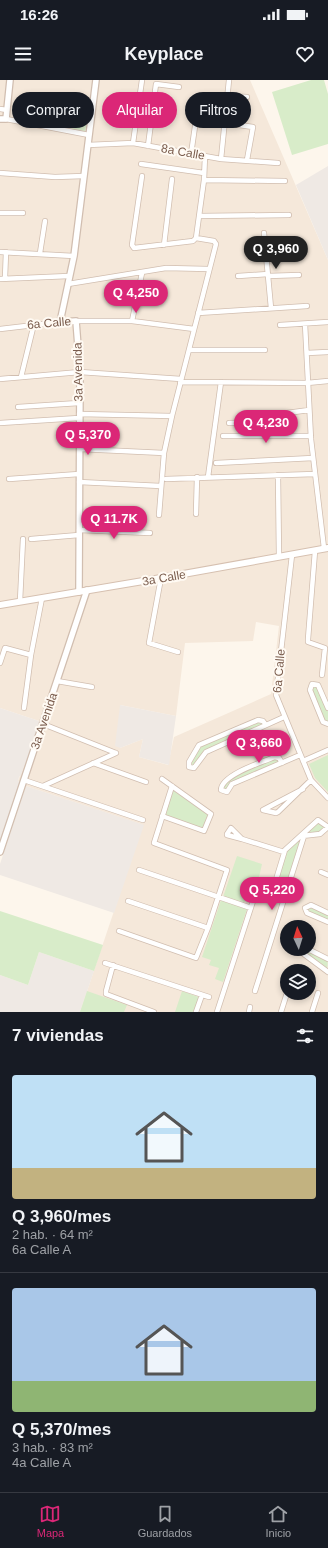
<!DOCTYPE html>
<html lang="es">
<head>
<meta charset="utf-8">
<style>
	body { margin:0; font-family:Arial,sans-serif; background:#20242c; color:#f1f3f6; height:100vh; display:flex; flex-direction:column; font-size:15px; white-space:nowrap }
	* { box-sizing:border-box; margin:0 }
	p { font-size:13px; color:#9ea1a6 }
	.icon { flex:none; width:22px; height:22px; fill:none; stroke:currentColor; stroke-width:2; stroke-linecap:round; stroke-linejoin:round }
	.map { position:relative; height:932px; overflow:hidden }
	.drawer { display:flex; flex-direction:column; background:#171b24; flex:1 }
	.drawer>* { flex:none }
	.guide { position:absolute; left:12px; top:12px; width:304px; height:36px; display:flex; gap:8px }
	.needle { width:26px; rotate:356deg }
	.tools { position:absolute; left:280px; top:840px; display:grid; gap:8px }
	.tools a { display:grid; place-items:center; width:36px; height:36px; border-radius:50%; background:#171b24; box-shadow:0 2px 6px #0003; font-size:20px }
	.price { position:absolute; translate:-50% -34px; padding:0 9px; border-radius:14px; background:#db2777; color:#fff; font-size:13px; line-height:26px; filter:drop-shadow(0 1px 2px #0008) }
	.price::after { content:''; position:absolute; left:50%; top:24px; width:12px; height:9px; margin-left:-6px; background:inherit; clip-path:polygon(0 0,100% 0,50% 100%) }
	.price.selected { background:#222; color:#fff }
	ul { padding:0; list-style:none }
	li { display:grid; align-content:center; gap:8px; height:212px; padding:0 12px }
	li+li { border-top:1px solid #363941 }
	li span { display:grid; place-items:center; height:124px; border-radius:4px; color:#555 }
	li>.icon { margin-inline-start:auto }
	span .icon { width:72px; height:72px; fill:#fffc; stroke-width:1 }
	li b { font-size:17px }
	h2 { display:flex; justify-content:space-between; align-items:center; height:48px; padding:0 12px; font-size:17px }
	.pill { padding:0 14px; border-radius:18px; background:#171b24; box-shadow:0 2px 6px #0003; font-size:14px; line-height:36px }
	.pill.selected { background:#db2777; color:#fff }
	.status { display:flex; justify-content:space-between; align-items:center; height:28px; padding:0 20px; background:#171b24; direction:ltr }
	.status svg { height:11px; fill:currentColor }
	header { display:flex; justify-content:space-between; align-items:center; height:52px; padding:0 12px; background:#171b24; font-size:18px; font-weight:600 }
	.tab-bar { display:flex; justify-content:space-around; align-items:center; height:56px; border-top:1px solid #363941; background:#171b24; font-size:11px; color:#9ea1a6 }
	.tab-bar a { display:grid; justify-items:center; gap:2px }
	.tab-bar .selected { color:#db2777 }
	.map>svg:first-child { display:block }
</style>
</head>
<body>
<div class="status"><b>16:26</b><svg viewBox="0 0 49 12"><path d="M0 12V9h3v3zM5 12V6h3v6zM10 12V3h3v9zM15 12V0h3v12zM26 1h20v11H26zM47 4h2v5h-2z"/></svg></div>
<header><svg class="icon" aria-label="menu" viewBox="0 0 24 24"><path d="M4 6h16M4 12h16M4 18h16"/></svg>Keyplace<svg class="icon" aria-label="heart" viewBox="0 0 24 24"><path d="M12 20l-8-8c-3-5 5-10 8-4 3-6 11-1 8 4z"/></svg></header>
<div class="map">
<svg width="328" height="932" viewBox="0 0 328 932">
	<rect width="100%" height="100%" fill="#fdf6ec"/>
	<path fill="#f5e8da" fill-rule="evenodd" d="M 0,0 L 250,0 L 328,180 L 328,932 L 80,932 L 143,745 L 26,706 L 18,701 L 36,654 L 39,641 L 0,628 ZM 256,542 L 279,546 L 271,614 L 174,657 L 168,685 L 139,677 L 143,659 L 120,668 L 120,625 L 176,636 L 185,563 L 253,561 ZM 287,847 L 309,847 L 309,869 L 287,869 ZM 287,891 L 309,891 L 309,913 L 287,913 Z"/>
	<path fill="#efe9e4" d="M 328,86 L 328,180 L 296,105 Z
		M 120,625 L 176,636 L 169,685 L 139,677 L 143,659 L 120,668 L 115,666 Z
		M 0,628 L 39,641 L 40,643 L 36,647 L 36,654 L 21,695 L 19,697 L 18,701 L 20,702 L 0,761 Z
		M 26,706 L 144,745 L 114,833 L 0,795 L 0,784 Z
		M 39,872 L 94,891 L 80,932 L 0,932 L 0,895 L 28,905 Z"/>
	<path fill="#d8ecc9" d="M 311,0 L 324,0 L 328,14 L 328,64 L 292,75 L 272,12 Z
		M 53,25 L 89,31 L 85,51 L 49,44 Z
		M 315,603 L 328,628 L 328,644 L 326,644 L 310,608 Z
		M 258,640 L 266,645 L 206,672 L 194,688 L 189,686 L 199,665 Z
		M 328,675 L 328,712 L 315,698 L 309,684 Z
		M 275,677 L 282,683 L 232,704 L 228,711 L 221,707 L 227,697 Z
		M 172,706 L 210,733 L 205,750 L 162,736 Z
		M 318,740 L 328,747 L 320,754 L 300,757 Z
		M 301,759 L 281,822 L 259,815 L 276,806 L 287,771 Z
		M 237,776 L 262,784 L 257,806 L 249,807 L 244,823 L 223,817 Z
		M 221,820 L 247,829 L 223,902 L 215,899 L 219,888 L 209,885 L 211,880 L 202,877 Z
		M 307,826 L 328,833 L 328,842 L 307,833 Z
		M 0,831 L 103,865 L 94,891 L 39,872 L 28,905 L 0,895 Z
		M 297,869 L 308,869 L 328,879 L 327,891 Z
		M 87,911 L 127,925 L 124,932 L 80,932 Z
		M 182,911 L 199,917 L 194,932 L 175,932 Z"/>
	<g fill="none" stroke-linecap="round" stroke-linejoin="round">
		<g stroke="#d1beb0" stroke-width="6">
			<path id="minor" d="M 228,16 L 247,17
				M 0,29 L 7,30
				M 6,39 L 89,55
				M 225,43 L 253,47 L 247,80
				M 133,63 L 142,0
				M 88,65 L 133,63 L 221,79 L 278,83
				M 148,66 L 156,4 L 179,7
				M 191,74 L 199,19
				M 221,79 L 229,0
				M 141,84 L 204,93
				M 0,93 L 55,97 L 84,96
				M 142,96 L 132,165 L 134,168 L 193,161 L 196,158 L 214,161 L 216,164 L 172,336 L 164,373 L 159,435
				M 204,100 L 285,101
				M 0,133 L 23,133
				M 199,136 L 289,135
				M 264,153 L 271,228
				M 196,158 L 204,100 L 205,76
				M 164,165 L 172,99
				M 0,172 L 74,176
				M 40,173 L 45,141
				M 238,196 L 268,194
				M 268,196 L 299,195
				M 5,198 L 6,172
				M 0,199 L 69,196
				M 68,204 L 166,188 L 208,189
				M 198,233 L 307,226
				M 76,241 L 132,241 L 194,249
				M 132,241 L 142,193
				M 305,244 L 311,359 L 324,468
				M 280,245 L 328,242
				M 0,249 L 60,242
				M 190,270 L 265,270
				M 307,273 L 328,272
				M 21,297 L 34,244
				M 0,299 L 80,292 L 181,299
				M 180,302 L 307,303 L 328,301
				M 18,327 L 79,323
				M 79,334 L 172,336
				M 0,343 L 79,338
				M 229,343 L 274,342 L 287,333 L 309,330
				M 223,356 L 311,356
				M 80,369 L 164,373
				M 216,383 L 313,378
				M 278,395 L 279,477
				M 208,397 L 221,302
				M 9,399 L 79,394
				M 166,399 L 315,394
				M 79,402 L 161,406
				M 196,434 L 197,397
				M 79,450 L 150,453
				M 31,459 L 79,455
				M 315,471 L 308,559 L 308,562 L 325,568 L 322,595
				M 292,475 L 276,615 L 311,700 L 328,718
				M 161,498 L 149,563 L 178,572
				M 20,521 L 23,459
				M 0,583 L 5,568 L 31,575
				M 57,601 L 92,607
				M 24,628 L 31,575 L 42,518
				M 328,628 L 318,605 L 312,604 L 310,610 L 323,642 L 328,644
				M 43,644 L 116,673
				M 266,645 L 263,641 L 258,640 L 199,665 L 189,682 L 189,687 L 194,688 L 206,672 L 284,637
				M 303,681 L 328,670
				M 93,683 L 146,702
				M 282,683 L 279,678 L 275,677 C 262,682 221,695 221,710 L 227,712 L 232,704 L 300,675
				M 162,699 L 211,734 L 204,751 L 162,736
				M 24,700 L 143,740
				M 43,706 L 116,673
				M 303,709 L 263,730 L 276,733 L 278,732 L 311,700
				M 302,756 L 320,754 L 328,747
				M 242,759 L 227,755 L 227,754 L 231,748 L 242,759 L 284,772
				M 139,790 L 251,828
				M 321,792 L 328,795
				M 128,821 L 208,848
				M 328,833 L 311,825 L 305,828 L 307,833 L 328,842
				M 119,851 L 196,878 L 208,848 L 227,790 L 154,763 L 172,706
				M 297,869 L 328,892
				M 308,869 L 328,879
				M 105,883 L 209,917
				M 113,885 L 106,911 L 106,914 L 154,932
				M 255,911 L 304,756
				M 196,932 L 202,915
				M 217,932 L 256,812 L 275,803 L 285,770 L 318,740 L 328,747
				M 249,932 L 250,927
				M 281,932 L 287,913
				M 312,932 L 318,913"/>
		</g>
		<g stroke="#d1beb0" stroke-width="8">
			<path id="tertiary" d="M 0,39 L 6,39 L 10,0
				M 79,512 L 80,292 L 76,241 L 60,242 L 74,176 L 96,0
				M 0,772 L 87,510"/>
		</g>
		<g stroke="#d6c0b0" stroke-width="8">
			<path id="secondary" d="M 0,525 L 161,498 L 328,468"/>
		</g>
		<use href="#minor" stroke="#fff" stroke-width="4.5"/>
		<use href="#tertiary" stroke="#fff" stroke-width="5.5"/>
		<use href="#secondary" stroke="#fff" stroke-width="6"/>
	</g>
	<g text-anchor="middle" stroke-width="4" stroke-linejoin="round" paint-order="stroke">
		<g font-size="12" fill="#7a5c4d" stroke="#fffaf3">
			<text transform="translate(183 72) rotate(10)" y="4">8a Calle</text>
			<text transform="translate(49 243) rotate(-5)" y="4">6a Calle</text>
			<text transform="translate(78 292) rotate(-91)" y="4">3a Avenida</text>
			<text transform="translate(164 498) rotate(-10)" y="4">3a Calle</text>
			<text transform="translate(279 591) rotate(-85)" y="4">6a Calle</text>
			<text transform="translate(44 641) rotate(-71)" y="4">3a Avenida</text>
		</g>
	</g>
</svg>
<div class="tools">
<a><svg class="needle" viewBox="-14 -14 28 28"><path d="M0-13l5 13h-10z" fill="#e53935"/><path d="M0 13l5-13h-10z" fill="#9ea1a6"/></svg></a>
<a><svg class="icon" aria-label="layers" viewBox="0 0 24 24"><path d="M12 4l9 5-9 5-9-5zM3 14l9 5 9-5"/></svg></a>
</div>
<b class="price selected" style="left:276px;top:190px">Q 3,960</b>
<b class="price" style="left:136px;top:234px">Q 4,250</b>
<b class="price" style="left:266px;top:364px">Q 4,230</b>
<b class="price" style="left:88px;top:376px">Q 5,370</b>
<b class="price" style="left:114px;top:460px">Q 11.7K</b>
<b class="price" style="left:259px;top:684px">Q 3,660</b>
<b class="price" style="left:272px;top:831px">Q 5,220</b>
<div class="guide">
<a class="pill">Comprar</a>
<a class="pill selected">Alquilar</a>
<a class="pill">Filtros</a>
</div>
</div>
<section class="drawer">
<h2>7 viviendas<svg class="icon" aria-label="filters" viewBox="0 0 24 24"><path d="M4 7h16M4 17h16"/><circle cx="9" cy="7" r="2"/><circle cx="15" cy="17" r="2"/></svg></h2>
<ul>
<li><span style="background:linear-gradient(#bfe0f5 75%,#c2b280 0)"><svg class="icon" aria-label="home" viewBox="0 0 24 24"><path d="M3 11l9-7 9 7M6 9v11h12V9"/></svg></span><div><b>Q 3,960/mes</b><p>2 hab. · 64 m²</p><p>6a Calle A</p></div></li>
<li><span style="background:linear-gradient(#a9c7e8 75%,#8fb573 0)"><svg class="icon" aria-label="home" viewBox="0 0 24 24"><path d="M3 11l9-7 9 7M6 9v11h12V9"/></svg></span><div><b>Q 5,370/mes</b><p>3 hab. · 83 m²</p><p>4a Calle A</p></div></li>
</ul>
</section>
<nav class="tab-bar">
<a class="selected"><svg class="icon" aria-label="map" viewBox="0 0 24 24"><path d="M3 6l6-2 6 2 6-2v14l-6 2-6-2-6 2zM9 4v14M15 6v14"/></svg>Mapa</a>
<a><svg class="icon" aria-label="saved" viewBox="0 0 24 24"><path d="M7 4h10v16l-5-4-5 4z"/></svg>Guardados</a>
<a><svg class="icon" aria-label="home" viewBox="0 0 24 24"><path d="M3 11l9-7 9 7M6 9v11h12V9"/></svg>Inicio</a>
</nav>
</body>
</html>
